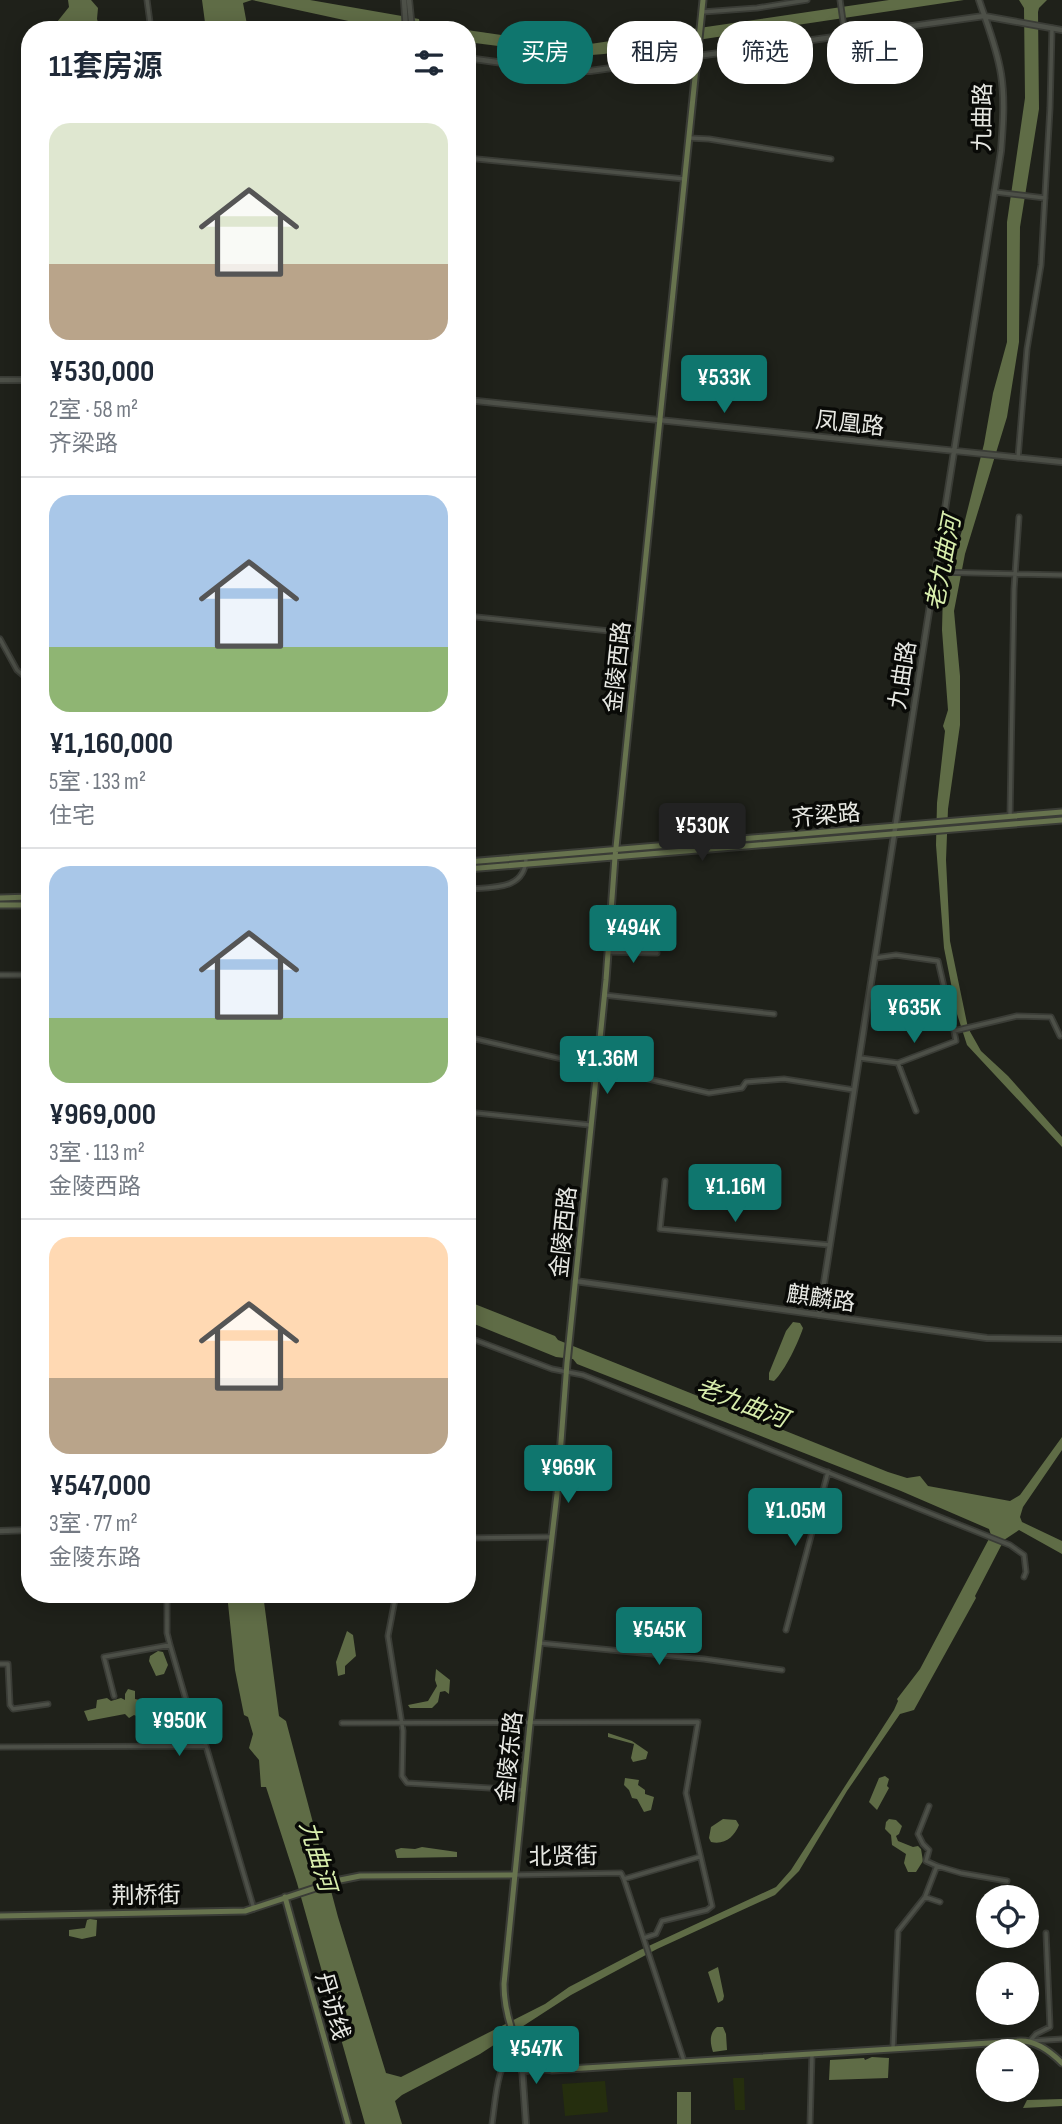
<!DOCTYPE html>
<html lang="zh">
<head>
<meta charset="utf-8">
<style>
	body { margin:0; font-family:"Sofia Sans Condensed","Noto Sans SC",sans-serif; background:#f6f6f7; color:#1f2937; height:100vh; display:flex; flex-direction:column; font-size:26px; white-space:nowrap }
	* { box-sizing:border-box; margin:0 }
	p { font-size:23px; color:#747a83 }
	.icon { flex:none; width:38px; height:38px; fill:none; stroke:currentColor; stroke-width:2; stroke-linecap:round; stroke-linejoin:round }
	.map { position:relative; flex:1; overflow:hidden }
	.drawer { position:absolute; left:21px; top:21px; width:455px; height:1582px; display:flex; flex-direction:column; background:#fff; border-radius:28px; box-shadow:0 4px 18px #0003 }
	.drawer>* { flex:none }
	.banner { position:absolute; left:497px; top:21px; width:458px; height:63px; display:flex; gap:14px }
	.controls { position:absolute; left:976px; top:1885px; display:grid; gap:14px }
	.controls a { display:grid; place-items:center; width:63px; height:63px; border-radius:50%; background:#fff; box-shadow:0 4px 18px #0003; font-size:35px }
	.price { position:absolute; translate:-50% -60px; padding:0 16px; border-radius:7px; background:#0f766e; color:#fff; font-size:23px; line-height:46px; filter:drop-shadow(0 2px 4px #0008) }
	.price::after { content:''; position:absolute; left:50%; top:42px; width:21px; height:16px; margin-left:-10px; background:inherit; clip-path:polygon(0 0,100% 0,50% 100%) }
	.price.current { background:#222; color:#fff }
	ul { padding:0; list-style:none }
	li { display:grid; align-content:center; gap:14px; height:371px; padding:0 28px }
	li+li { border-top:2px solid #e0e1e3 }
	li span { display:grid; place-items:center; height:217px; border-radius:21px; color:#555 }
	li>.icon { margin-inline-start:auto }
	span .icon { width:126px; height:126px; fill:#fffc; stroke-width:1 }
	li b { font-size:30px }
	h2 { display:flex; justify-content:space-between; align-items:center; height:84px; padding:0 28px; font-size:30px }
	.tag { padding:0 24px; border-radius:28px; background:#fff; box-shadow:0 4px 18px #0003; font-size:24px; line-height:63px }
	.tag.current { background:#0f766e; color:#fff }
	.map>svg:first-child { display:block }
</style>
</head>
<body>
<div class="map">
<svg width="1062" height="2124" viewBox="0 0 1062 2124">
	<rect width="100%" height="100%" fill="#1f211a"/>
	<path fill="#252e0e" d="M 733,2078 L 744,2078 L 745,2110 L 735,2110 Z
		M 605,2081 L 608,2112 L 565,2116 L 562,2084 Z"/>
	<path fill="#5f6c46" d="M 68,0 L 91,0 L 98,8 L 97,19 L 100,29 L 58,30 L 57,22 L 69,7 Z
		M 202,0 L 310,0 L 419,19 L 420,24 L 467,30 L 390,30 L 252,0 L 243,3 L 248,30 L 206,30 Z
		M 889,0 L 964,0 L 604,54 L 579,56 L 467,42 L 467,30 L 549,42 L 590,44 Z
		M 1019,0 L 1047,0 L 1039,8 L 1038,12 L 1039,109 L 1020,227 L 1019,342 L 1007,417 L 965,554 L 954,611 L 960,676 L 960,725 L 948,809 L 946,860 L 950,941 L 968,1028 L 981,1051 L 1008,1076 L 1062,1137 L 1062,1147 L 967,1045 L 957,1014 L 944,948 L 936,845 L 937,803 L 945,731 L 943,726 L 948,710 L 942,630 L 943,592 L 964,524 L 984,444 L 993,393 L 1007,342 L 1007,222 L 1025,98 L 1024,8 Z
		M 467,1301 L 555,1336 L 558,1340 L 888,1472 L 907,1478 L 920,1476 L 928,1486 L 1010,1501 L 1020,1495 L 1062,1437 L 1062,1450 L 1023,1507 L 1020,1517 L 1022,1522 L 1062,1541 L 1062,1554 L 1019,1530 L 1004,1540 L 975,1596 L 976,1598 L 914,1710 L 900,1714 L 847,1791 L 799,1871 L 775,1895 L 657,1949 L 571,1995 L 480,2054 L 402,2095 L 395,2101 L 402,2124 L 365,2124 L 297,1883 L 266,1787 L 261,1787 L 259,1760 L 249,1748 L 253,1734 L 248,1717 L 244,1715 L 235,1670 L 227,1594 L 263,1594 L 279,1716 L 286,1721 L 338,1917 L 386,2073 L 401,2077 L 545,2004 L 569,1987 L 640,1950 L 776,1887 L 791,1870 L 894,1710 L 898,1701 L 897,1699 L 920,1669 L 991,1535 L 989,1529 L 901,1491 L 577,1364 L 573,1359 L 556,1357 L 467,1321 Z
		M 793,1322 L 800,1323 L 803,1328 C 799,1341 785,1371 774,1381 L 769,1380 L 769,1373 L 786,1331 Z
		M 347,1631 L 353,1635 L 356,1656 L 345,1666 L 345,1674 L 338,1676 L 336,1662 Z
		M 158,1651 L 163,1652 L 168,1665 L 164,1674 L 156,1676 L 149,1661 L 150,1656 Z
		M 436,1669 L 450,1680 L 449,1694 L 445,1691 L 440,1692 L 438,1702 L 432,1708 L 410,1708 L 408,1705 L 428,1701 L 437,1686 L 435,1680 Z
		M 128,1689 L 135,1691 L 135,1699 L 157,1704 L 160,1707 L 158,1717 L 141,1718 L 134,1715 L 129,1718 L 125,1714 L 88,1721 L 84,1711 L 96,1708 L 97,1700 L 107,1698 L 111,1701 L 121,1698 L 125,1700 L 125,1694 Z
		M 608,1733 L 632,1741 L 648,1752 L 646,1759 L 633,1762 L 631,1758 L 634,1744 L 608,1737 Z
		M 885,1776 L 889,1779 L 887,1786 L 889,1788 L 877,1810 L 869,1802 L 879,1778 Z
		M 625,1778 L 639,1780 L 638,1785 L 645,1790 L 645,1794 L 654,1797 L 651,1810 L 644,1812 L 637,1799 L 632,1798 L 629,1790 L 624,1785 Z
		M 723,1819 L 736,1820 L 739,1825 C 734,1837 725,1845 711,1842 L 709,1838 L 711,1827 Z
		M 889,1819 L 896,1820 L 902,1826 L 899,1834 L 896,1836 L 898,1841 L 913,1847 L 918,1846 L 921,1849 L 923,1861 L 916,1872 L 908,1872 L 904,1863 L 906,1854 L 892,1845 L 891,1835 L 885,1829 L 886,1822 Z
		M 422,1847 L 457,1852 L 457,1857 L 397,1858 L 395,1850 L 401,1848 L 415,1849 Z
		M 90,1919 L 97,1920 L 96,1936 L 82,1939 L 69,1936 L 69,1930 L 85,1928 L 87,1920 Z
		M 718,1967 L 724,1996 L 723,2000 L 718,2003 L 708,1972 Z
		M 717,2027 L 723,2027 L 726,2034 L 727,2050 L 713,2052 C 710,2043 709,2033 717,2027 Z
		M 872,2057 L 889,2058 L 888,2078 L 829,2080 L 830,2060 L 864,2058 L 865,2060 Z
		M 677,2092 L 691,2092 L 691,2124 L 677,2124 Z
		M 1062,2099 L 1062,2106 L 1023,2108 L 1027,2100 Z"/>
	<g fill="none" stroke-linecap="round" stroke-linejoin="round">
		<g stroke="#3a3c36" stroke-width="7">
			<path id="minor" d="M 147,0 L 151,30
				M 840,0 L 845,35
				M 702,12 L 757,8 L 807,0
				M 689,138 L 709,139 L 831,159
				M 467,158 L 685,179
				M 995,192 L 1045,198
				M 1018,458 L 1027,349 L 1041,265 L 1050,108 L 1052,28
				M 936,572 L 1062,575
				M 467,616 L 638,634
				M 0,639 L 17,670 L 30,681
				M 1010,816 L 1014,589 L 1019,517
				M 467,889 C 492,887 526,891 526,857
				M 609,952 L 657,953
				M 875,958 L 896,955 L 938,961 L 954,1030
				M 0,975 L 30,975
				M 604,995 L 774,1014
				M 467,1037 L 709,1093 L 742,1088 L 746,1082 L 784,1079 L 854,1090
				M 860,1058 L 898,1063 L 956,1041 L 954,1031 L 1017,1016 L 1051,1017 L 1060,1036
				M 898,1063 L 916,1111
				M 467,1112 L 590,1125
				M 665,1181 L 660,1229 L 830,1245
				M 467,1337 L 552,1369 L 583,1375 L 1010,1545 L 1024,1555 L 1026,1572 L 1024,1577
				M 467,1538 L 550,1537
				M 167,1594 L 167,1633 L 170,1645 L 190,1714 L 199,1725 L 206,1746
				M 396,1594 L 388,1636 L 403,1731 L 402,1776 L 407,1783 L 523,1790
				M 786,1630 L 828,1472
				M 539,1643 L 704,1659 L 782,1670
				M 0,1664 L 8,1664 L 10,1705 L 13,1709 L 48,1704
				M 114,1696 L 104,1657 L 170,1645
				M 342,1723 L 698,1722 L 686,1793 L 712,1906 L 707,1910 L 662,1921 L 656,1934 L 644,1938
				M 0,1747 L 206,1746 L 254,1909
				M 937,1866 L 961,1873 L 1007,1881
				M 515,1875 L 621,1873 L 624,1879 L 684,2061
				M 624,1879 L 699,1857
				M 925,1897 L 940,1902
				M 1030,2041 L 1036,2034 L 1050,2027 L 1046,1933
				M 1032,2041 L 1062,2039
				M 893,2048 L 898,1931 L 925,1897 L 937,1866 L 926,1861 L 929,1850 L 923,1844 L 918,1834 L 929,1806
				M 492,2124 C 496,2097 496,2065 517,2044
				M 810,2124 L 812,2054"/>
		</g>
		<g stroke="#3a3c36" stroke-width="8">
			<path id="tertiary" d="M 404,0 L 406,30
				M 409,0 L 412,30
				M 467,58 L 562,71 L 590,71 L 984,16 L 1062,30
				M 0,380 L 30,380
				M 467,400 L 1062,462
				M 575,1281 L 987,1338 L 1062,1339
				M 819,1315 L 1001,151 C 1003,125 1005,99 1001,74 C 997,48 987,24 979,0
				M 0,1531 L 30,1530
				M 521,2052 L 526,2124
				M 522,2072 L 538,2068"/>
		</g>
		<g stroke="#3a3c36" stroke-width="9">
			<path id="secondary" d="M 703,0 L 615,857 L 606,980 L 567,1363 L 557,1494 L 530,1724 L 504,1984 C 504,2007 514,2054 535,2066 C 540,2069 546,2069 552,2070 L 1021,2041 C 1037,2041 1051,2052 1062,2063
				M 467,862 L 1062,812
				M 467,869 L 1062,820
				M 0,898 L 30,897
				M 0,905 L 30,905
				M 285,1897 L 348,2124
				M 0,1916 L 245,1911 L 340,1880 L 360,1876 L 515,1875"/>
		</g>
		<use href="#minor" stroke="#4d5048" stroke-width="3.5"/>
		<use href="#tertiary" stroke="#4d5048" stroke-width="4.5"/>
		<use href="#secondary" stroke="#67734e" stroke-width="5"/>
	</g>
	<g text-anchor="middle" stroke-width="7" stroke-linejoin="round" paint-order="stroke">
		<g font-size="23" fill="#e7e8e3" stroke="#090a07">
			<text transform="translate(982 117) rotate(-89)" y="8">九曲路</text>
			<text transform="translate(850 423) rotate(6)" y="8">凤凰路</text>
			<text transform="translate(617 667) rotate(-84)" y="8">金陵西路</text>
			<text transform="translate(902 675) rotate(-81)" y="8">九曲路</text>
			<text transform="translate(826 815) rotate(-5)" y="8">齐梁路</text>
			<text transform="translate(563 1232) rotate(-84)" y="8">金陵西路</text>
			<text transform="translate(821 1298) rotate(8)" y="8">麒麟路</text>
			<text transform="translate(509 1757) rotate(-84)" y="8">金陵东路</text>
			<text transform="translate(563 1856) rotate(-1)" y="8">北贤街</text>
			<text transform="translate(146 1895) rotate(-1)" y="8">荆桥街</text>
			<text transform="translate(333 2006) rotate(74)" y="8">丹访线</text>
		</g>
		<g font-size="24" font-style="italic" fill="#d8eead" stroke="#090a07">
			<text transform="translate(943 563) rotate(-79)" y="8">老九曲河</text>
			<text transform="translate(742 1403) rotate(21)" y="8">老九曲河</text>
			<text transform="translate(318 1856) rotate(73)" y="8">九曲河</text>
		</g>
	</g>
</svg>
<div class="controls">
<a><svg class="icon" aria-label="locate" viewBox="0 0 24 24"><circle cx="12" cy="12" r="6"/><path d="M12 2v4M12 18v4M2 12h4M18 12h4"/></svg></a>
<a>+</a>
<a>−</a>
</div>
<b class="price" style="left:724px;top:415px">¥533K</b>
<b class="price current" style="left:702px;top:863px">¥530K</b>
<b class="price" style="left:633px;top:965px">¥494K</b>
<b class="price" style="left:914px;top:1045px">¥635K</b>
<b class="price" style="left:607px;top:1096px">¥1.36M</b>
<b class="price" style="left:735px;top:1224px">¥1.16M</b>
<b class="price" style="left:568px;top:1505px">¥969K</b>
<b class="price" style="left:795px;top:1548px">¥1.05M</b>
<b class="price" style="left:659px;top:1667px">¥545K</b>
<b class="price" style="left:179px;top:1758px">¥950K</b>
<b class="price" style="left:536px;top:2086px">¥547K</b>
<div class="banner">
<a class="tag current">买房</a>
<a class="tag">租房</a>
<a class="tag">筛选</a>
<a class="tag">新上</a>
</div>
<section class="drawer">
<h2>11套房源<svg class="icon" aria-label="filters" viewBox="0 0 24 24"><path d="M4 7h16M4 17h16"/><circle cx="9" cy="7" r="2"/><circle cx="15" cy="17" r="2"/></svg></h2>
<ul>
<li><span style="background:linear-gradient(#dfe7d0 65%,#b9a48a 0)"><svg class="icon" aria-label="home" viewBox="0 0 24 24"><path d="M3 11l9-7 9 7M6 9v11h12V9"/></svg></span><div><b>¥530,000</b><p>2室 · 58 m²</p><p>齐梁路</p></div></li>
<li><span style="background:linear-gradient(#a9c7e8 70%,#8fb573 0)"><svg class="icon" aria-label="home" viewBox="0 0 24 24"><path d="M3 11l9-7 9 7M6 9v11h12V9"/></svg></span><div><b>¥1,160,000</b><p>5室 · 133 m²</p><p>住宅</p></div></li>
<li><span style="background:linear-gradient(#a9c7e8 70%,#8fb573 0)"><svg class="icon" aria-label="home" viewBox="0 0 24 24"><path d="M3 11l9-7 9 7M6 9v11h12V9"/></svg></span><div><b>¥969,000</b><p>3室 · 113 m²</p><p>金陵西路</p></div></li>
<li><span style="background:linear-gradient(#ffd9b3 65%,#b9a48a 0)"><svg class="icon" aria-label="home" viewBox="0 0 24 24"><path d="M3 11l9-7 9 7M6 9v11h12V9"/></svg></span><div><b>¥547,000</b><p>3室 · 77 m²</p><p>金陵东路</p></div></li>
</ul>
</section>
</div>
</body>
</html>
